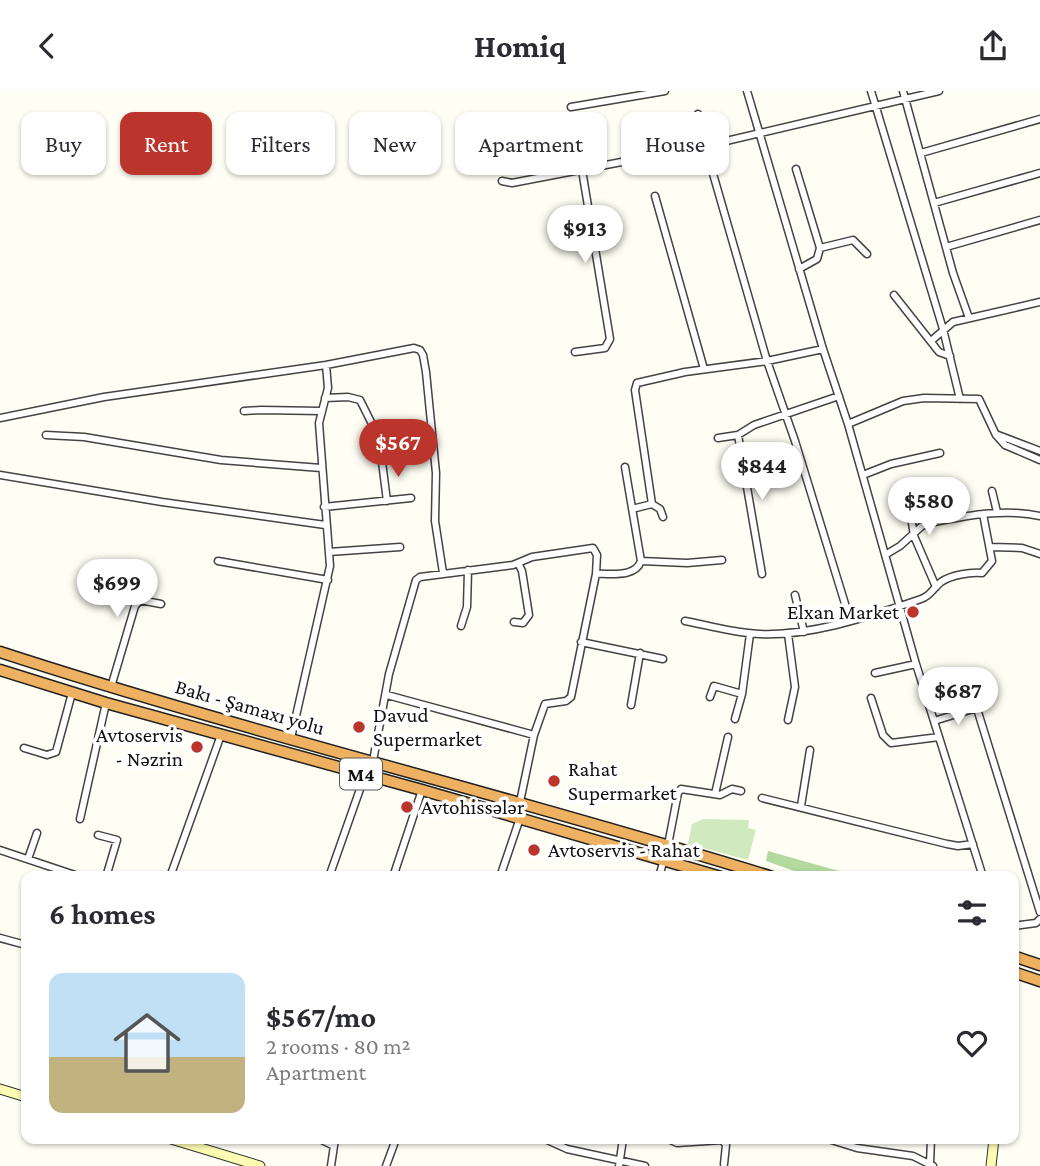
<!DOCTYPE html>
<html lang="en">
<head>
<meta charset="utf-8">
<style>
	body { margin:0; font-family:"Crimson Pro",serif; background:#f7f7f7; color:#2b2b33; height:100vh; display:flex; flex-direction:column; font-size:26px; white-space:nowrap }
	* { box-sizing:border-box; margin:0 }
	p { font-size:23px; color:#7c7c81 }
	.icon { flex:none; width:38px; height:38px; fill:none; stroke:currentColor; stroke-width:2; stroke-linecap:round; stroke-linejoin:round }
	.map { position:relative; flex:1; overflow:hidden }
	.drawer { position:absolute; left:21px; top:780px; width:998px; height:273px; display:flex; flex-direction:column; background:#fff; border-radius:14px; box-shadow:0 2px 5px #0004 }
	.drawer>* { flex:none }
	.guide { position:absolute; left:21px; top:21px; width:999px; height:63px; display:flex; gap:14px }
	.price { position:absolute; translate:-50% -60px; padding:0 16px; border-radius:24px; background:#fff; color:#222; font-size:23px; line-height:46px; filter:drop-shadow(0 2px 4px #0008) }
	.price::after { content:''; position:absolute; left:50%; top:42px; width:21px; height:16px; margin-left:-10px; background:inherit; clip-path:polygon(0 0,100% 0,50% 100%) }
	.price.current { background:#bc352c; color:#fff }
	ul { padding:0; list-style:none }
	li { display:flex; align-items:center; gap:21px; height:175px; padding:0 28px }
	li+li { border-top:2px solid #e1e1e2 }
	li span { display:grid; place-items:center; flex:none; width:196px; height:140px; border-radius:14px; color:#555 }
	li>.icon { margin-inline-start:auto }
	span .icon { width:84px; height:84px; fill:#fffc; stroke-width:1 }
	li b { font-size:30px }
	h2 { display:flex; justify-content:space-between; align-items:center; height:84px; padding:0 28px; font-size:30px }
	.tag { padding:0 24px; border-radius:14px; background:#fff; box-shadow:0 2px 5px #0004; font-size:24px; line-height:63px }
	.tag.current { background:#bc352c; color:#fff }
	header { display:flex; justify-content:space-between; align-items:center; height:91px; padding:0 28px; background:#fff; font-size:32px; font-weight:700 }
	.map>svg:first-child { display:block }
</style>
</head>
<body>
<header><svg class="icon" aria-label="back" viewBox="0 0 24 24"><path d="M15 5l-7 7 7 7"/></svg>Homiq<svg class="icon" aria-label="share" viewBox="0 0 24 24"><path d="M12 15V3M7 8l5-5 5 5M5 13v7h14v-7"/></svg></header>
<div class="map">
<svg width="1040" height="1075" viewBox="0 0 1040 1075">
	<rect width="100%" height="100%" fill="#fffef4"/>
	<path fill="#d0e9be" d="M 703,728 L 749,729 L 748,737 L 756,739 L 748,769 L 688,753 L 692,733 Z"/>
	<path fill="#b2d99e" d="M 768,760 L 860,786 L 811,786 L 766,770 Z"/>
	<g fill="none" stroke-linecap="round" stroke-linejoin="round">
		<g stroke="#434343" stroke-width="9">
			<path id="street" d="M 747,0 L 823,258 L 848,333 L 916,573 L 983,786
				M 871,0 L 943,238 L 960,308
				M 903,0 L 953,182 L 969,227
				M 571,16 L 665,0
				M 698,23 L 705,55 L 767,270 L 795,350 L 850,529
				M 921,62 L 1040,28
				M 796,78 L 820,157 L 817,168 L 799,178
				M 502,90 L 512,92 L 705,55 L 939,0
				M 655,105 L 704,278
				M 934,112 L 1040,82
				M 946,156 L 1040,129
				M 820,157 L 853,149 L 867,163
				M 894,204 L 939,261 L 950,265
				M 931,250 L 953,231 L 1040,211
				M 575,261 L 605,257 L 610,248 L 582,79
				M 325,307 L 348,306 L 360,309 L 373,335
				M 244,320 L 261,319 L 321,320
				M 0,327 L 104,306 L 326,274 L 414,257 L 420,259 L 423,264 L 426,281 L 436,382 L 435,430 L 443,482
				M 848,333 L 903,310 L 924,307 L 979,308 L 996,344 L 1005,354 L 1040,369
				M 46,344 L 84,346 L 221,369 L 321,377
				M 738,344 L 762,483
				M 998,344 L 1040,360
				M 718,347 L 738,344 L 754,334 L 839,305
				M 382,371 L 387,410
				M 0,384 L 162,411 L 325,434
				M 863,384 L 891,373 L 940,362
				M 907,399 L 914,445 L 936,496
				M 992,400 L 997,421
				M 652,413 L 660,418 L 663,426
				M 324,416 L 411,407
				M 632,418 L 652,413 L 635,299 L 637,292 L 685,281 L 767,270 L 823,258
				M 991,456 L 1022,457 L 1040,463
				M 329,461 L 400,456
				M 885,464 L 900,455 L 922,435 L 929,432 C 966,425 1003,417 1040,425
				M 218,470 L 328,489
				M 641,470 L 687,472 L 722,469
				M 596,483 C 611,482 635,487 641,470 L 625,376
				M 795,504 L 804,541
				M 685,530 C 706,534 727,540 748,542 C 800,549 872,525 921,508 C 931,505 933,497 941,491 C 951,484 970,481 982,482 L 992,470 L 983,423
				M 514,531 L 523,532 L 529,524 L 522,480 L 518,472
				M 461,535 L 467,516 L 468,479
				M 581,551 L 663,568
				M 875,582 L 916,573
				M 969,592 L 1040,821
				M 111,596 L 135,515 L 140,509 L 161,513
				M 387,604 L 534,644
				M 710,606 L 714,595 L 742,603
				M 871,607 L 883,644 L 891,652 L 939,646
				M 631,614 L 640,562
				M 735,628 L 742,603 L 750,543
				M 788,629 L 795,596 L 788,543
				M 934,630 L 976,617
				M 291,647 L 330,475 L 319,332 L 328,297 L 326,274
				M 24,657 L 47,664 L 56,661 L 72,602
				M 373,670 L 389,583 L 416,489 L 420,486 L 513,474 L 532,466 L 593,457 L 597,464 L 596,483 L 571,606 L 566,610 L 545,613 L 534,644 L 520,711
				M 715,703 L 728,646
				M 762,707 L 947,753 L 958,755 L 973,753
				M 801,715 L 810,659
				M 80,728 L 106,612
				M 98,744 L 117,749 L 106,786
				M 668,754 L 678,702 L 681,698 L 720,704 L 732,698 L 741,700
				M 0,759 L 81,786
				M 28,768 L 37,742
				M 170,786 L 221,644
				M 329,786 L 365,684
				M 393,786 L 422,699
				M 500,786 L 520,727
				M 659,786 L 664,768
				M 1013,835 L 1036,832 L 1040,828
				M 0,847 L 26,854
				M 320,1048 L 334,1055
				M 545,1048 L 567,1058 L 645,1075
				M 668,1048 L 677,1052 L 722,1049 L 726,1054 L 724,1073
				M 828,1048 L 857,1057 L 913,1065 L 933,1075
				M 930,1073 L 931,1048
				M 331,1075 L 335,1048
				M 386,1075 L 396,1048
				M 619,1075 L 623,1048"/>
		</g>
		<g stroke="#323232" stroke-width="11">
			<path id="secondary" d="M 0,998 L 26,1006
				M 171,1048 L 260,1075
				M 991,1075 L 994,1048"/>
		</g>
		<g stroke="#212121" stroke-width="13">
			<path id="highway" d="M 0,561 C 255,644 516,706 772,786
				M 0,579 L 106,612 L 422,699 L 721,786
				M 1013,865 L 1040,874
				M 1013,881 L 1040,890"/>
		</g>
		<use href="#street" stroke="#fff" stroke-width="6"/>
		<use href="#secondary" stroke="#fcfbb2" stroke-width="9"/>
		<use href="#highway" stroke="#eeb162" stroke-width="10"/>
	</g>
	<g fill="#bc352c" stroke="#fff" stroke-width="2.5">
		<circle cx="913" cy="521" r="7"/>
		<circle cx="359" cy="636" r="7"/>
		<circle cx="197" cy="656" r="7"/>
		<circle cx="554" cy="690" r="7"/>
		<circle cx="407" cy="716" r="7"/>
		<circle cx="534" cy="759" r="7"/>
	</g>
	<g text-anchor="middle" stroke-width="7" stroke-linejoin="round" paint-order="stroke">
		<rect fill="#fff" stroke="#585858" stroke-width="2" x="340" y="667.5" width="42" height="31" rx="5"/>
		<g font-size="19" font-weight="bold" fill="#101010">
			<text x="361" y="690">M4</text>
		</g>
		<g font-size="21" fill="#101010" stroke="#fff" text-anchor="start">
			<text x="899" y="528" text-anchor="end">Elxan Market</text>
			<text x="373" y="631">Davud<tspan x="373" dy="24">Supermarket</tspan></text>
			<text x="183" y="651" text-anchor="end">Avtoservis<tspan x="183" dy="24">- Nəzrin</tspan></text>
			<text x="568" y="685">Rahat<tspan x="568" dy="24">Supermarket</tspan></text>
			<text x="421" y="723">Avtohissələr</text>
			<text x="548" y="766">Avtoservis - Rahat</text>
		</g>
		<g font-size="21" fill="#101010" stroke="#fff">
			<text transform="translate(250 616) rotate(16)" y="7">Bakı - Şamaxı yolu</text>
		</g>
	</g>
</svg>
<b class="price" style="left:585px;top:174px">$913</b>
<b class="price current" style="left:398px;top:388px">$567</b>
<b class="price" style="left:762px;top:411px">$844</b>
<b class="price" style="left:929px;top:446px">$580</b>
<b class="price" style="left:117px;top:528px">$699</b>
<b class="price" style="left:958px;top:636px">$687</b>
<div class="guide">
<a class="tag">Buy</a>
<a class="tag current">Rent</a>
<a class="tag">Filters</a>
<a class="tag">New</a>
<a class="tag">Apartment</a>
<a class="tag">House</a>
</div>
<section class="drawer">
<h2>6 homes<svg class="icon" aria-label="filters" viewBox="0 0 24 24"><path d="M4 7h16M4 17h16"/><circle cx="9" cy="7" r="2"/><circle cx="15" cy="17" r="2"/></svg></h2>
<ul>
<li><span style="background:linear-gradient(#bfe0f5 60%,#c2b280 0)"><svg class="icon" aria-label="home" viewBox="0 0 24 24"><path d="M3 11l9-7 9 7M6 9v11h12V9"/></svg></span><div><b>$567/mo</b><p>2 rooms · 80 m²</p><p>Apartment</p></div><svg class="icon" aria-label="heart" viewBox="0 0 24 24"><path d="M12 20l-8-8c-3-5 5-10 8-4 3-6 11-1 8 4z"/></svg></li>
</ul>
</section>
</div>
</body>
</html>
